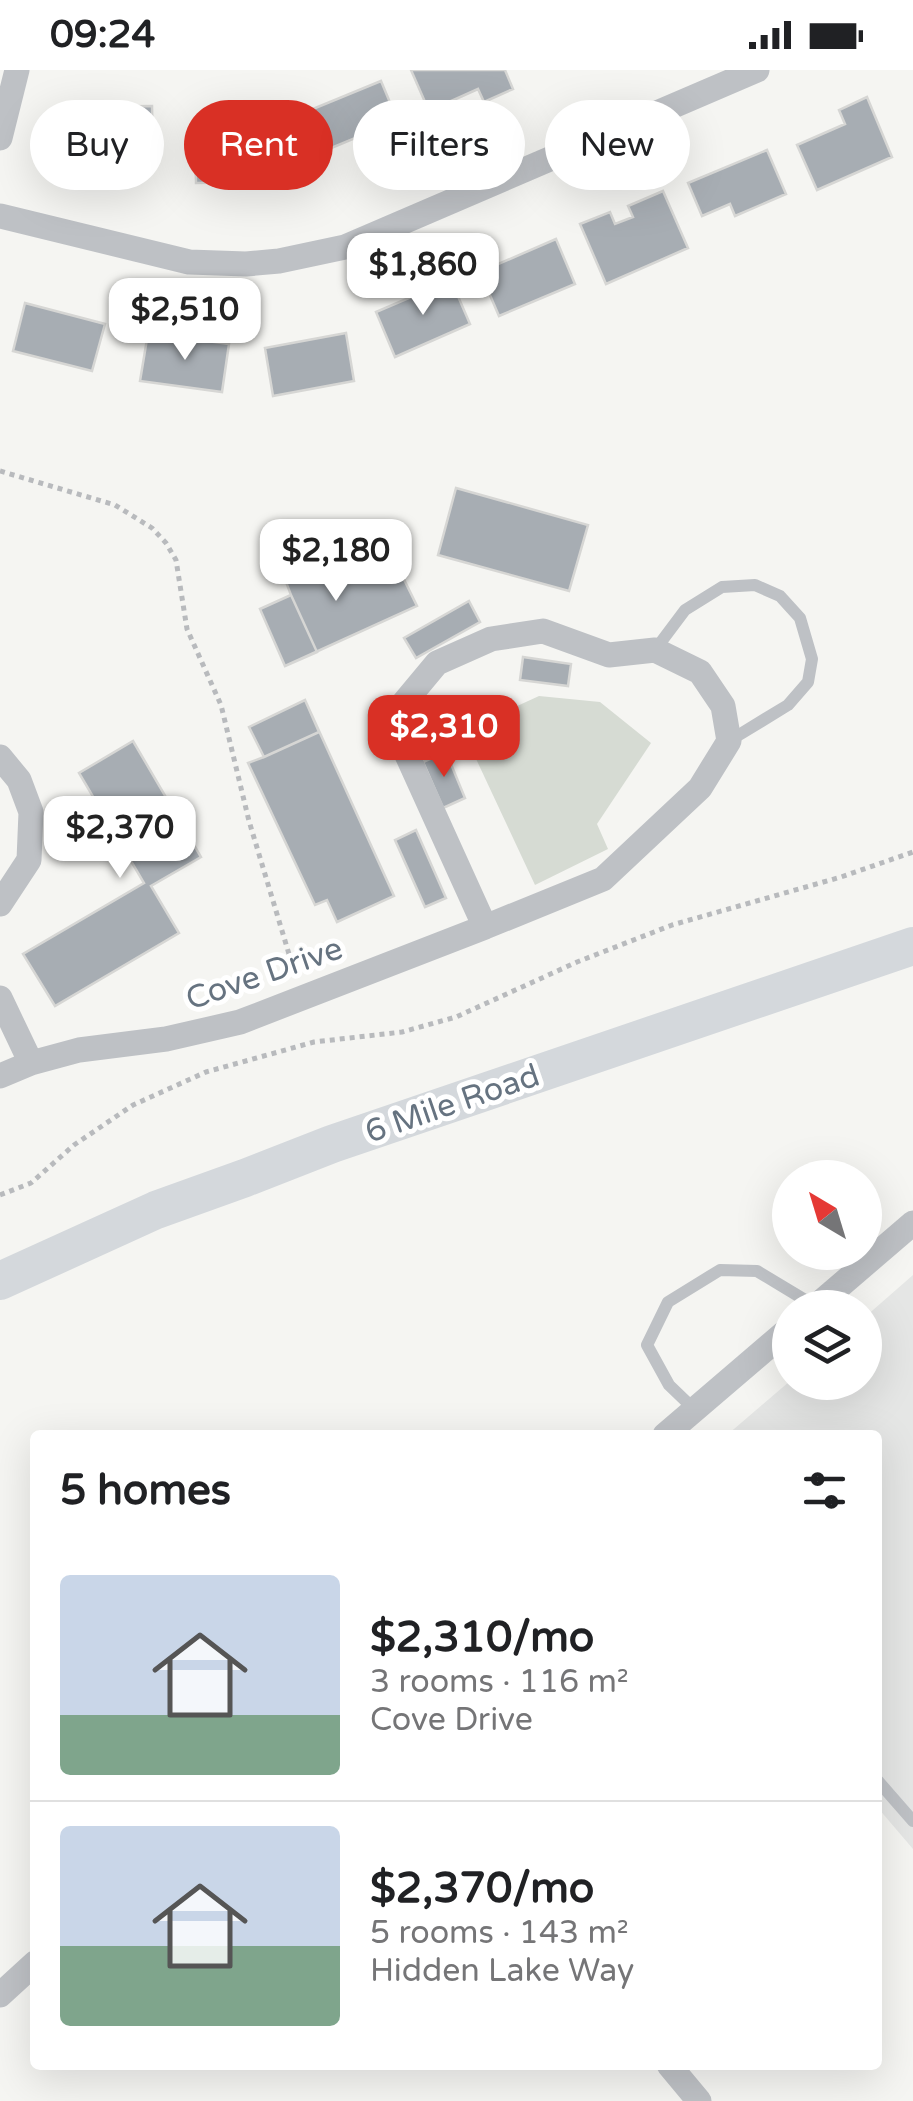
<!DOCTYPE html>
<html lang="en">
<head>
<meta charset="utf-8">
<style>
	body { margin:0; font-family:"Varela Round",sans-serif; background:#f2f2f2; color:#202124; height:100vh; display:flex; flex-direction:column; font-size:38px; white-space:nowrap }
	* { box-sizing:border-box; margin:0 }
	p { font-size:32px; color:#757577 }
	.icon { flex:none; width:55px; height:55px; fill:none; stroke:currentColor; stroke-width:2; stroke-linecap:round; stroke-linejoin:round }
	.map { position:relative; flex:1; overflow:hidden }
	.panel { position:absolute; left:30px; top:1360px; width:852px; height:640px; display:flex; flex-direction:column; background:#fff; border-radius:10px; box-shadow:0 10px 40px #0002 }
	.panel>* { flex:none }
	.top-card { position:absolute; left:30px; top:30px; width:855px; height:90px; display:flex; gap:20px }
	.needle { width:65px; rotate:322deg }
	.fabs { position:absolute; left:772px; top:1090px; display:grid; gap:20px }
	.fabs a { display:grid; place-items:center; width:110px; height:110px; border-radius:50%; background:#fff; box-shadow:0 10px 40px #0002; font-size:50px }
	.price { position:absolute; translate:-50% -85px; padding:0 22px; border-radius:20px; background:#fff; color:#222; font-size:32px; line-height:65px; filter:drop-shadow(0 2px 5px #0008) }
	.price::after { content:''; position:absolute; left:50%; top:60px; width:30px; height:22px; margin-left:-15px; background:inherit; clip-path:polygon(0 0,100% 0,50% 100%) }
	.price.active { background:#d93025; color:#fff }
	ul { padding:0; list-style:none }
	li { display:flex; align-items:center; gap:30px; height:250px; padding:0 30px }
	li+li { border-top:2px solid #e0e0e0 }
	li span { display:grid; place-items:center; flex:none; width:280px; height:200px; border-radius:10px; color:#555 }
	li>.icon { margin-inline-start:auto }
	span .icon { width:120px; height:120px; fill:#fffc; stroke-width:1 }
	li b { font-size:42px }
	h2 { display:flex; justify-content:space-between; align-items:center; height:120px; padding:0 30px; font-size:42px }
	.chip { padding:0 35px; border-radius:45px; background:#fff; box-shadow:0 10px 40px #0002; font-size:35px; line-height:90px }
	.chip.active { background:#d93025; color:#fff }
	.status { display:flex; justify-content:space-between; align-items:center; height:70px; padding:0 50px; background:#fff; direction:ltr }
	.status svg { height:28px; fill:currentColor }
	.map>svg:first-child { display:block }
</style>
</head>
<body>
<div class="status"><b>09:24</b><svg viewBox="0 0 49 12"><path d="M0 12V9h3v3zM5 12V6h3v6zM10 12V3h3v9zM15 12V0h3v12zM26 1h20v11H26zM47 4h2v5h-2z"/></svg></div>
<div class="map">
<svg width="913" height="2031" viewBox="0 0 913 2031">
	<rect width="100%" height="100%" fill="#f5f5f2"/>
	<path fill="#e5e6e5" d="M 913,1205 L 913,1779 L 878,1738 L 878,1365 L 727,1365 L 790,1311 L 865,1312 L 865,1247 Z"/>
	<path fill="#d6dbd3" d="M 539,626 L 600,632 L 651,673 L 597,754 L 608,779 L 535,815 L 463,661 Z"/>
	<path fill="#a7adb3" stroke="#d6d6d4" stroke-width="2.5" d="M 411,0 L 505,0 L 513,19 L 484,32 L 478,19 L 429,41 Z
		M 381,11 L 404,66 L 374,78 L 367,63 L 324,81 L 308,41 Z
		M 867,27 L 892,87 L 817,120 L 797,75 L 845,54 L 839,40 Z
		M 152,36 L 153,85 L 71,86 L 70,37 Z
		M 277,63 L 277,112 L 196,113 L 195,64 Z
		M 767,80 L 786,124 L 735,146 L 730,134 L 702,146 L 688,113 Z
		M 663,121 L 688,178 L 606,214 L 580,154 L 610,142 L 615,154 L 633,147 L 628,136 Z
		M 556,169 L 575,214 L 499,246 L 480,202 Z
		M 451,210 L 470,254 L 395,287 L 376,242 Z
		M 25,233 L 105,254 L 92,301 L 13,281 Z
		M 148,263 L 229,274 L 222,322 L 140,311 Z
		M 346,263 L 354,311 L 273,326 L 265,278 Z
		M 456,418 L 588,455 L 569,521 L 438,485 Z
		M 355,479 L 362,494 L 390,481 L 417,536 L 285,596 L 260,539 L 291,525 L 286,512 Z
		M 291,525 L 317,582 L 285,596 L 260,539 Z
		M 469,531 L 480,552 L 416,588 L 404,568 Z
		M 523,587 L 571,594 L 568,616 L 520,610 Z
		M 305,630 L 394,826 L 337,852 L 327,830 L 315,835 L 248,693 L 264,687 L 249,657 Z
		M 305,630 L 319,662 L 264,687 L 249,657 Z
		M 133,671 L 201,787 L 151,816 L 179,863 L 55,936 L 23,884 L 144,813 L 79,703 Z
		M 446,682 L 465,728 L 443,738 L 423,692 Z
		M 416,760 L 446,828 L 425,837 L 395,770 Z"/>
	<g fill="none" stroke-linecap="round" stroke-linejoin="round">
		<path stroke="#b8babd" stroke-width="5" stroke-dasharray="5 5" stroke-linecap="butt" d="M 0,401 L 115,435 L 152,458 L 166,473 L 176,490 L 187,559 L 221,635 L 249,751 L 295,904
			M 0,1125 L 31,1113 L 74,1075 L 133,1035 L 206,1002 L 314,972 L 402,962 L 456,947 L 577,892 L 672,855 L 841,807 L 913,782"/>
		<path stroke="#bec1c5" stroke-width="12" d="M 655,580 L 685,540 L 722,517 L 755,515 L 780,526 L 800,548 L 812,589 L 808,612 L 788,635 L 729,671
			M 695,1340 L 669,1315 L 647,1275 L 668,1232 L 720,1200 L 757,1201 L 815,1236
			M 878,1711 L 913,1751"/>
		<path stroke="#bec1c5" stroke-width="25" d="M 0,68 L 17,0
			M 0,146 L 189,192 L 246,194 L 279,191 L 345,177 L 757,0
			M 543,561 L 609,585 L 655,580 L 700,602 L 723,636 L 729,671 L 700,718 L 603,809 L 485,857 L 407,685 L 402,635 L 437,593 L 491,569 Z
			M 0,687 L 19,710 L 31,742 L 29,790 L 0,834
			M 0,928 L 31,993
			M 0,1006 L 31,993 L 79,980 L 166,969 L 240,952 L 485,857
			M 814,1238 L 913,1153
			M 665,1365 L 790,1258
			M 0,1925 L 35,1893
			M 669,1995 L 699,2031"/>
		<path stroke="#d4d8dc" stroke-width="38" d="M 0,1211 L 156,1140 L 245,1108 L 332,1074 L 913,876"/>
	</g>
	<g text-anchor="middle" stroke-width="10" stroke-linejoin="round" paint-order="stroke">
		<g font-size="32" fill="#667380" stroke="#fff">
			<text transform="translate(264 903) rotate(-19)" y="11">Cove Drive</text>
			<text transform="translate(452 1033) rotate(-19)" y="11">6 Mile Road</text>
		</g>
	</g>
</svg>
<div class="fabs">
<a><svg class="needle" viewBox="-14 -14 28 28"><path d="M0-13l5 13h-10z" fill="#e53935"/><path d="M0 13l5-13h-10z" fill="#757577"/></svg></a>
<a><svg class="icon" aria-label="layers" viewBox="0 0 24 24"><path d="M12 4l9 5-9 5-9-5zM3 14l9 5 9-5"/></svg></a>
</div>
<b class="price" style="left:423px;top:248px">$1,860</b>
<b class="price" style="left:185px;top:293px">$2,510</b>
<b class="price" style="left:336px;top:534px">$2,180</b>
<b class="price active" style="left:444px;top:710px">$2,310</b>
<b class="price" style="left:120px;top:811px">$2,370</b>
<div class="top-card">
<a class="chip">Buy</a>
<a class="chip active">Rent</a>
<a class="chip">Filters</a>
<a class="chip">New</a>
</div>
<section class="panel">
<h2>5 homes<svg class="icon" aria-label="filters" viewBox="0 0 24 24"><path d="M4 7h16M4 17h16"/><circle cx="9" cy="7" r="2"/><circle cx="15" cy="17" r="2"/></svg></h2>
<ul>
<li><span style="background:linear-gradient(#c9d6e8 70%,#7fa58c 0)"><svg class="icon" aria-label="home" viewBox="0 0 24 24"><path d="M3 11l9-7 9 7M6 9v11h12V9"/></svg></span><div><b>$2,310/mo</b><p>3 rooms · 116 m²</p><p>Cove Drive</p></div></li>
<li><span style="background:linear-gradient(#c9d6e8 60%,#7fa58c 0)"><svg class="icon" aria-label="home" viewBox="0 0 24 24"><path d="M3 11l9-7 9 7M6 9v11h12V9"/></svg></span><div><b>$2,370/mo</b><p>5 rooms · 143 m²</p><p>Hidden Lake Way</p></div></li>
</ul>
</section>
</div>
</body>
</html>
